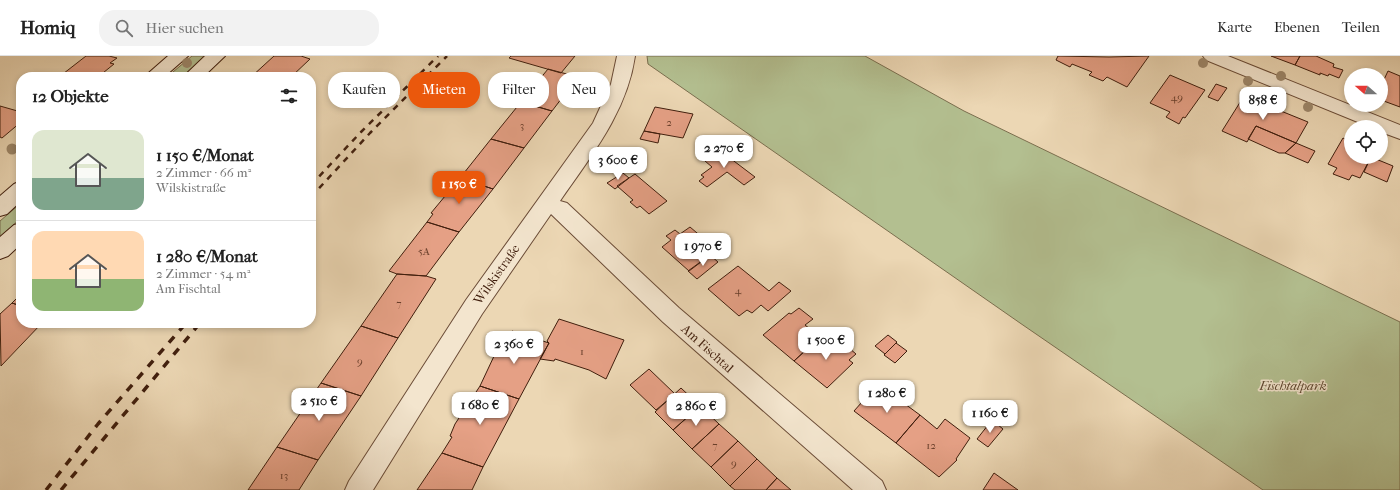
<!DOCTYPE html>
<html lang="de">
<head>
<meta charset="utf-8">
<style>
	body { margin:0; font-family:"IM FELL French Canon",serif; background:#f2f2f2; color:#222; height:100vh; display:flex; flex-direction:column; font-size:15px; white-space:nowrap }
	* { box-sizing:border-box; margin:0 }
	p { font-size:13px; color:#767676 }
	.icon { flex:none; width:22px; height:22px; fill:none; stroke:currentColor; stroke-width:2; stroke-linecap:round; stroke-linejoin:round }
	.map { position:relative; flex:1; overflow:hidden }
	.panel { position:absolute; left:16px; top:16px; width:300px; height:256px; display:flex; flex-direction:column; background:#fff; border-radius:16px; box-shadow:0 2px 6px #0003 }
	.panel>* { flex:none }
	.hud { position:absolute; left:328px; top:16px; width:380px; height:36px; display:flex; gap:8px }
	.needle { width:26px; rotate:290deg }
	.buttons { position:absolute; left:1344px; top:12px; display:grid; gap:8px }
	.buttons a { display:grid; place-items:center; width:44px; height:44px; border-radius:50%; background:#fff; box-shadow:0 2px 6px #0003; font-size:20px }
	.price { position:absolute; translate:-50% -34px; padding:0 9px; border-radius:8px; background:#fff; color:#222; font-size:13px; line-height:26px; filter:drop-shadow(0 1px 2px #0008) }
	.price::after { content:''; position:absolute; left:50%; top:24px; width:12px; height:9px; margin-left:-6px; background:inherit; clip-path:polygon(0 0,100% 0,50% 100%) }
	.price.active { background:#ea580c; color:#fff }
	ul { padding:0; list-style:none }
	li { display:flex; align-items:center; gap:12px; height:100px; padding:0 16px }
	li+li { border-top:1px solid #e0e0e0 }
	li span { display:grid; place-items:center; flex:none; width:112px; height:80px; border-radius:12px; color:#555 }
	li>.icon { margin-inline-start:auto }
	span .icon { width:48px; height:48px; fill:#fffc; stroke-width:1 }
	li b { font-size:17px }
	h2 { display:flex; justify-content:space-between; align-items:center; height:48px; padding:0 16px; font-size:17px }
	.tag { padding:0 14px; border-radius:16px; background:#fff; box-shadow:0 2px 6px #0003; font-size:14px; line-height:36px }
	.tag.active { background:#ea580c; color:#fff }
	header { display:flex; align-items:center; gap:24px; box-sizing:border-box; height:56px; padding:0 20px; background:#fff; border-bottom:1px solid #e0e0e0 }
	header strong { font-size:19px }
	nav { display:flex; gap:22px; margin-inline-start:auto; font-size:14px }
	.search { width:280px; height:36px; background:#f2f2f2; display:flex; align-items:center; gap:10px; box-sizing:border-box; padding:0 14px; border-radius:16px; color:#767676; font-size:15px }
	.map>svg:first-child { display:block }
</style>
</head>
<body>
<header>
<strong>Homiq</strong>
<div class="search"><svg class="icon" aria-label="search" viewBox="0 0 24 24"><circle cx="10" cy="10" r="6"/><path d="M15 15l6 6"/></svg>Hier suchen</div>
<nav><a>Karte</a><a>Ebenen</a><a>Teilen</a></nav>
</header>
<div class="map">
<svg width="1400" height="434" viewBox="0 0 1400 434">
	<rect width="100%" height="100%" fill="#ecd7b4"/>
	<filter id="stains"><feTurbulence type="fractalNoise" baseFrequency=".005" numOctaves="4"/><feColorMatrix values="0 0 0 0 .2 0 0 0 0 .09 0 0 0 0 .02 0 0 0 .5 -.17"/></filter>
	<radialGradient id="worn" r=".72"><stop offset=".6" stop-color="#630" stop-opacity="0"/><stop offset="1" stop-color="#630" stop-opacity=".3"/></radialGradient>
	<path fill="#b3bf90" stroke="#7a6e4e" d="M 192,0 L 207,0 L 182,21 L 167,21 Z
		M 647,0 L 865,0 L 964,55 L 1400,266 L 1400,434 L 1263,434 L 1020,267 L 648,8 Z
		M 21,147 L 21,162 L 0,181 L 0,165 Z"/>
	<path fill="#e5a085" stroke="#401e0d" d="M 86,0 L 109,0 L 117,2 L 110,7 L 114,8 L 98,21 L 59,21 Z
		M 274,0 L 301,0 L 310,3 L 291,21 L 251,21 Z
		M 511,0 L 575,0 L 561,17 L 509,2 Z
		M 1058,0 L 1109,1 L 1149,0 L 1127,31 L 1107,21 L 1103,25 L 1089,19 L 1092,16 L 1072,8 L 1070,11 L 1056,4 Z
		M 1271,0 L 1300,0 L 1295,9 Z
		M 1300,0 L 1316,0 L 1334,8 L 1333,11 L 1343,14 L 1339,22 L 1329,18 L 1328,20 L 1320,17 L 1320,19 L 1295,9 Z
		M 548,13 L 578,21 L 552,55 L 521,46 Z
		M 1388,15 L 1400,20 L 1400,51 L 1381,44 L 1381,30 Z
		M 1170,19 L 1205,34 L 1185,62 L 1183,61 L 1179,68 L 1166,61 L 1170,56 L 1150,47 Z
		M 1216,28 L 1227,32 L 1218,45 L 1208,41 Z
		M 1244,40 L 1308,66 L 1296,87 L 1256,70 L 1247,86 L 1222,75 Z
		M 521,46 L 552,55 L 524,92 L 491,83 Z
		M 0,50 L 21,56 L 21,66 L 2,82 L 0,81 Z
		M 655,51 L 693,58 L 683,82 L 644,75 Z
		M 1256,70 L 1296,87 L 1285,97 L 1279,97 L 1248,83 Z
		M 644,75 L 660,78 L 658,87 L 640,83 Z
		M 1343,82 L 1351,86 L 1351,101 L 1371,101 L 1360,122 L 1352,119 L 1349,124 L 1333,118 L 1337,112 L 1328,108 Z
		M 491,83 L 524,92 L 493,133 L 460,122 Z
		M 1296,87 L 1315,95 L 1308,107 L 1285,97 Z
		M 705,88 L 714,95 L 709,99 L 700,92 Z
		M 718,93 L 755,121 L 744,129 L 727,116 L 707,131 L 699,125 L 704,121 L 701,119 L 712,111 L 705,105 L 709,102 L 707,100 Z
		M 1371,101 L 1393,110 L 1387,126 L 1364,116 Z
		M 623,117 L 629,122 L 615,133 L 607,127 Z
		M 635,118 L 667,145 L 649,158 L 640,150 L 637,152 L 630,146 L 633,144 L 617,130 Z
		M 460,122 L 493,133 L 459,176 L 427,166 L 433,158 L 431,157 Z
		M 427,166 L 459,176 L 426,220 L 397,218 L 389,215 Z
		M 690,171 L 717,194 L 689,215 L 662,191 L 671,184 L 666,180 L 675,174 L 680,178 Z
		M 710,199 L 718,206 L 697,223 L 688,215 Z
		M 738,210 L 769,235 L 779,226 L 791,235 L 768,255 L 761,249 L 752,257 L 747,254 L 739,260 L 708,233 Z
		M 397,218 L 426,220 L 436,223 L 398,282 L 361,270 Z
		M 21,238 L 21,250 L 12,247 Z
		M 12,247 L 21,250 L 21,267 L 42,267 L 1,310 L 0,258 Z
		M 799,252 L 813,263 L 805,269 L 820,281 L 794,305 L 763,279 L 789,257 L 791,258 Z
		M 559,263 L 624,284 L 606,323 L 589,314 L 555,303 L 554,305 L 540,303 L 549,287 L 547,285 Z
		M 361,270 L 398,282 L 361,340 L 321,327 Z
		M 512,275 L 549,287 L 519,343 L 480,330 L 495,298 L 497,298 L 502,289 L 504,289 Z
		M 888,279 L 897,286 L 885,298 L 875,290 Z
		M 820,281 L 835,293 L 842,286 L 856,298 L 849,304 L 853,307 L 827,332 L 794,305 Z
		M 896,287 L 907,295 L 895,307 L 884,299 Z
		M 649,313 L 675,338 L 656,354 L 630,329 Z
		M 321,327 L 361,340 L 318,404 L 277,391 Z
		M 879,329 L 920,359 L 896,387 L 854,355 L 870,337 L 871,338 Z
		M 480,330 L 519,343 L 483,411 L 442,397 L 452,381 L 450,380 L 455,368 Z
		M 681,332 L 700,350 L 673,374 L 655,356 Z
		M 700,350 L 719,368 L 692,393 L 673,374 Z
		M 920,359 L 937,373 L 945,363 L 970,382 L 956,403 L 957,404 L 939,421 L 896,387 Z
		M 992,364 L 1003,373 L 988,391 L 977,383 Z
		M 719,368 L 738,385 L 711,411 L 692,393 Z
		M 738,385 L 757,403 L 730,430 L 711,411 Z
		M 277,391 L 318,404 L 299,434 L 248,434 Z
		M 442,397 L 483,411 L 472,434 L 417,434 Z
		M 757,403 L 777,422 L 766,434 L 735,434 L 730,430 Z
		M 994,417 L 1018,434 L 983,434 Z
		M 777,422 L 791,434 L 766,434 Z"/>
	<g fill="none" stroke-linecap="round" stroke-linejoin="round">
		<g stroke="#6b4c37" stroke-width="2">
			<path id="street" d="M 617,0 L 635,0 C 627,56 591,100 560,145 L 567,147 L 679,252 L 882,425 L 886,434 L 853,434 L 663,266 L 551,158 L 482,258 L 373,434 L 345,434 L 349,425 L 466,244 L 593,67 L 611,28 Z
				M 1203,0 L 1228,0 L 1400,69 L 1400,83 L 1381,76 L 1381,71 L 1370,71 L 1206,4 Z"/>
		</g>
		<g stroke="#401e0d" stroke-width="2">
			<path id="secondary" d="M 168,0 L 188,0 L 164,21 L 144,21 Z
				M 205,0 L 225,0 L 203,21 L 183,21 Z
				M 21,125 L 21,145 L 7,158 L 0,160 L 0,140 L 14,128 Z
				M 21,167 L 21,188 L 8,200 L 0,203 L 0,181 L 14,169 Z"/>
		</g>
		<use href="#street" fill="#f3e5ce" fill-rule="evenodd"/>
		<use href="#secondary" fill="#f3e5ce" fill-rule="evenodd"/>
		<path stroke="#401e0d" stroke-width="2.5" stroke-dasharray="6 6" stroke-linecap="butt" d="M 311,129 L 361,76 L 438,0
			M 311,141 L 370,77 L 447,0"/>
		<path stroke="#401e0d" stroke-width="3.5" stroke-dasharray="8 8" stroke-linecap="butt" d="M 46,434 L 98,368 L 186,267
			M 61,434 L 200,267"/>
	</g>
	<g fill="#9d876a">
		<circle cx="187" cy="7" r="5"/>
		<circle cx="1203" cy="7" r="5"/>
		<circle cx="1281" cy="20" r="5"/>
		<circle cx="1248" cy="25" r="5"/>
		<circle cx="1279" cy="38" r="5"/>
		<circle cx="1308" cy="51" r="5"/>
		<circle cx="12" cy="93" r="5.5"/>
	</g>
	<g text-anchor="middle" stroke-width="3" stroke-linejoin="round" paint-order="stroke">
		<g font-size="11" fill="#693e2b">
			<text x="1177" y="45">49</text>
			<text x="669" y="70">2</text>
			<text x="522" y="73">3</text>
			<text x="424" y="199">5A</text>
			<text x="738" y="238">4</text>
			<text x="399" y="251">7</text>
			<text x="582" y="299">1</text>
			<text x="360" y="309">9</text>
			<text x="715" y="393">7</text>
			<text x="931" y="393">12</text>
			<text x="734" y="411">9</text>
			<text x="284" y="423">13</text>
		</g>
		<g font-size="13" fill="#401e0d" stroke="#f3e5ce">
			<text transform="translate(496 218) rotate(-55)" y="5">Wilskistraße</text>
			<text transform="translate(708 292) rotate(42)" y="5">Am Fischtal</text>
		</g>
		<g font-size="13" font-style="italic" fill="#5d462e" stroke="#f3e5ce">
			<text x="1293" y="334">Fischtalpark</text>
		</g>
	</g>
	<rect width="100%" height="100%" filter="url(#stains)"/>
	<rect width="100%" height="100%" fill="url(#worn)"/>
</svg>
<div class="buttons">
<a><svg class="needle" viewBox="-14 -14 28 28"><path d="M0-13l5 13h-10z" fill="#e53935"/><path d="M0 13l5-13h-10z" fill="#767676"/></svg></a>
<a><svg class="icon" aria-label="locate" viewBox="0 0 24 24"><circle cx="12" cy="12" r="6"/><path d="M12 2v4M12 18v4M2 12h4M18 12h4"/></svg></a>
</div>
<b class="price" style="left:1263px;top:65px">858 €</b>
<b class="price" style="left:724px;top:113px">2 270 €</b>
<b class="price" style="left:618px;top:125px">3 600 €</b>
<b class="price active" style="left:459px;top:149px">1 150 €</b>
<b class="price" style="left:703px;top:211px">1 970 €</b>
<b class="price" style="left:826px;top:305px">1 500 €</b>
<b class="price" style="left:514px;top:309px">2 360 €</b>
<b class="price" style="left:887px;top:358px">1 280 €</b>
<b class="price" style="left:319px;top:366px">2 510 €</b>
<b class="price" style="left:480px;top:370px">1 680 €</b>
<b class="price" style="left:696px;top:371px">2 860 €</b>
<b class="price" style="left:990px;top:378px">1 160 €</b>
<div class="hud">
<a class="tag">Kaufen</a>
<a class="tag active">Mieten</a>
<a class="tag">Filter</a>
<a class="tag">Neu</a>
</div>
<section class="panel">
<h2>12 Objekte<svg class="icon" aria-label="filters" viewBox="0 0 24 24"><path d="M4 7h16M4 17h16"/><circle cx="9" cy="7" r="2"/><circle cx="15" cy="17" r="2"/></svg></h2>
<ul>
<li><span style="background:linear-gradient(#dfe7d0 60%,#7fa58c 0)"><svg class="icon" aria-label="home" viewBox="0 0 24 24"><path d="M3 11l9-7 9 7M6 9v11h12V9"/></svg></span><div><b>1 150 €/Monat</b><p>2 Zimmer · 66 m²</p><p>Wilskistraße</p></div></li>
<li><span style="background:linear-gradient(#ffd9b3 60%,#8fb573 0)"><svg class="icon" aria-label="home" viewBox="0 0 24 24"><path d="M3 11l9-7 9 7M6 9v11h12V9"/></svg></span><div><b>1 280 €/Monat</b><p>2 Zimmer · 54 m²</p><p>Am Fischtal</p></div></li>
</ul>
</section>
</div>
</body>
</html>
